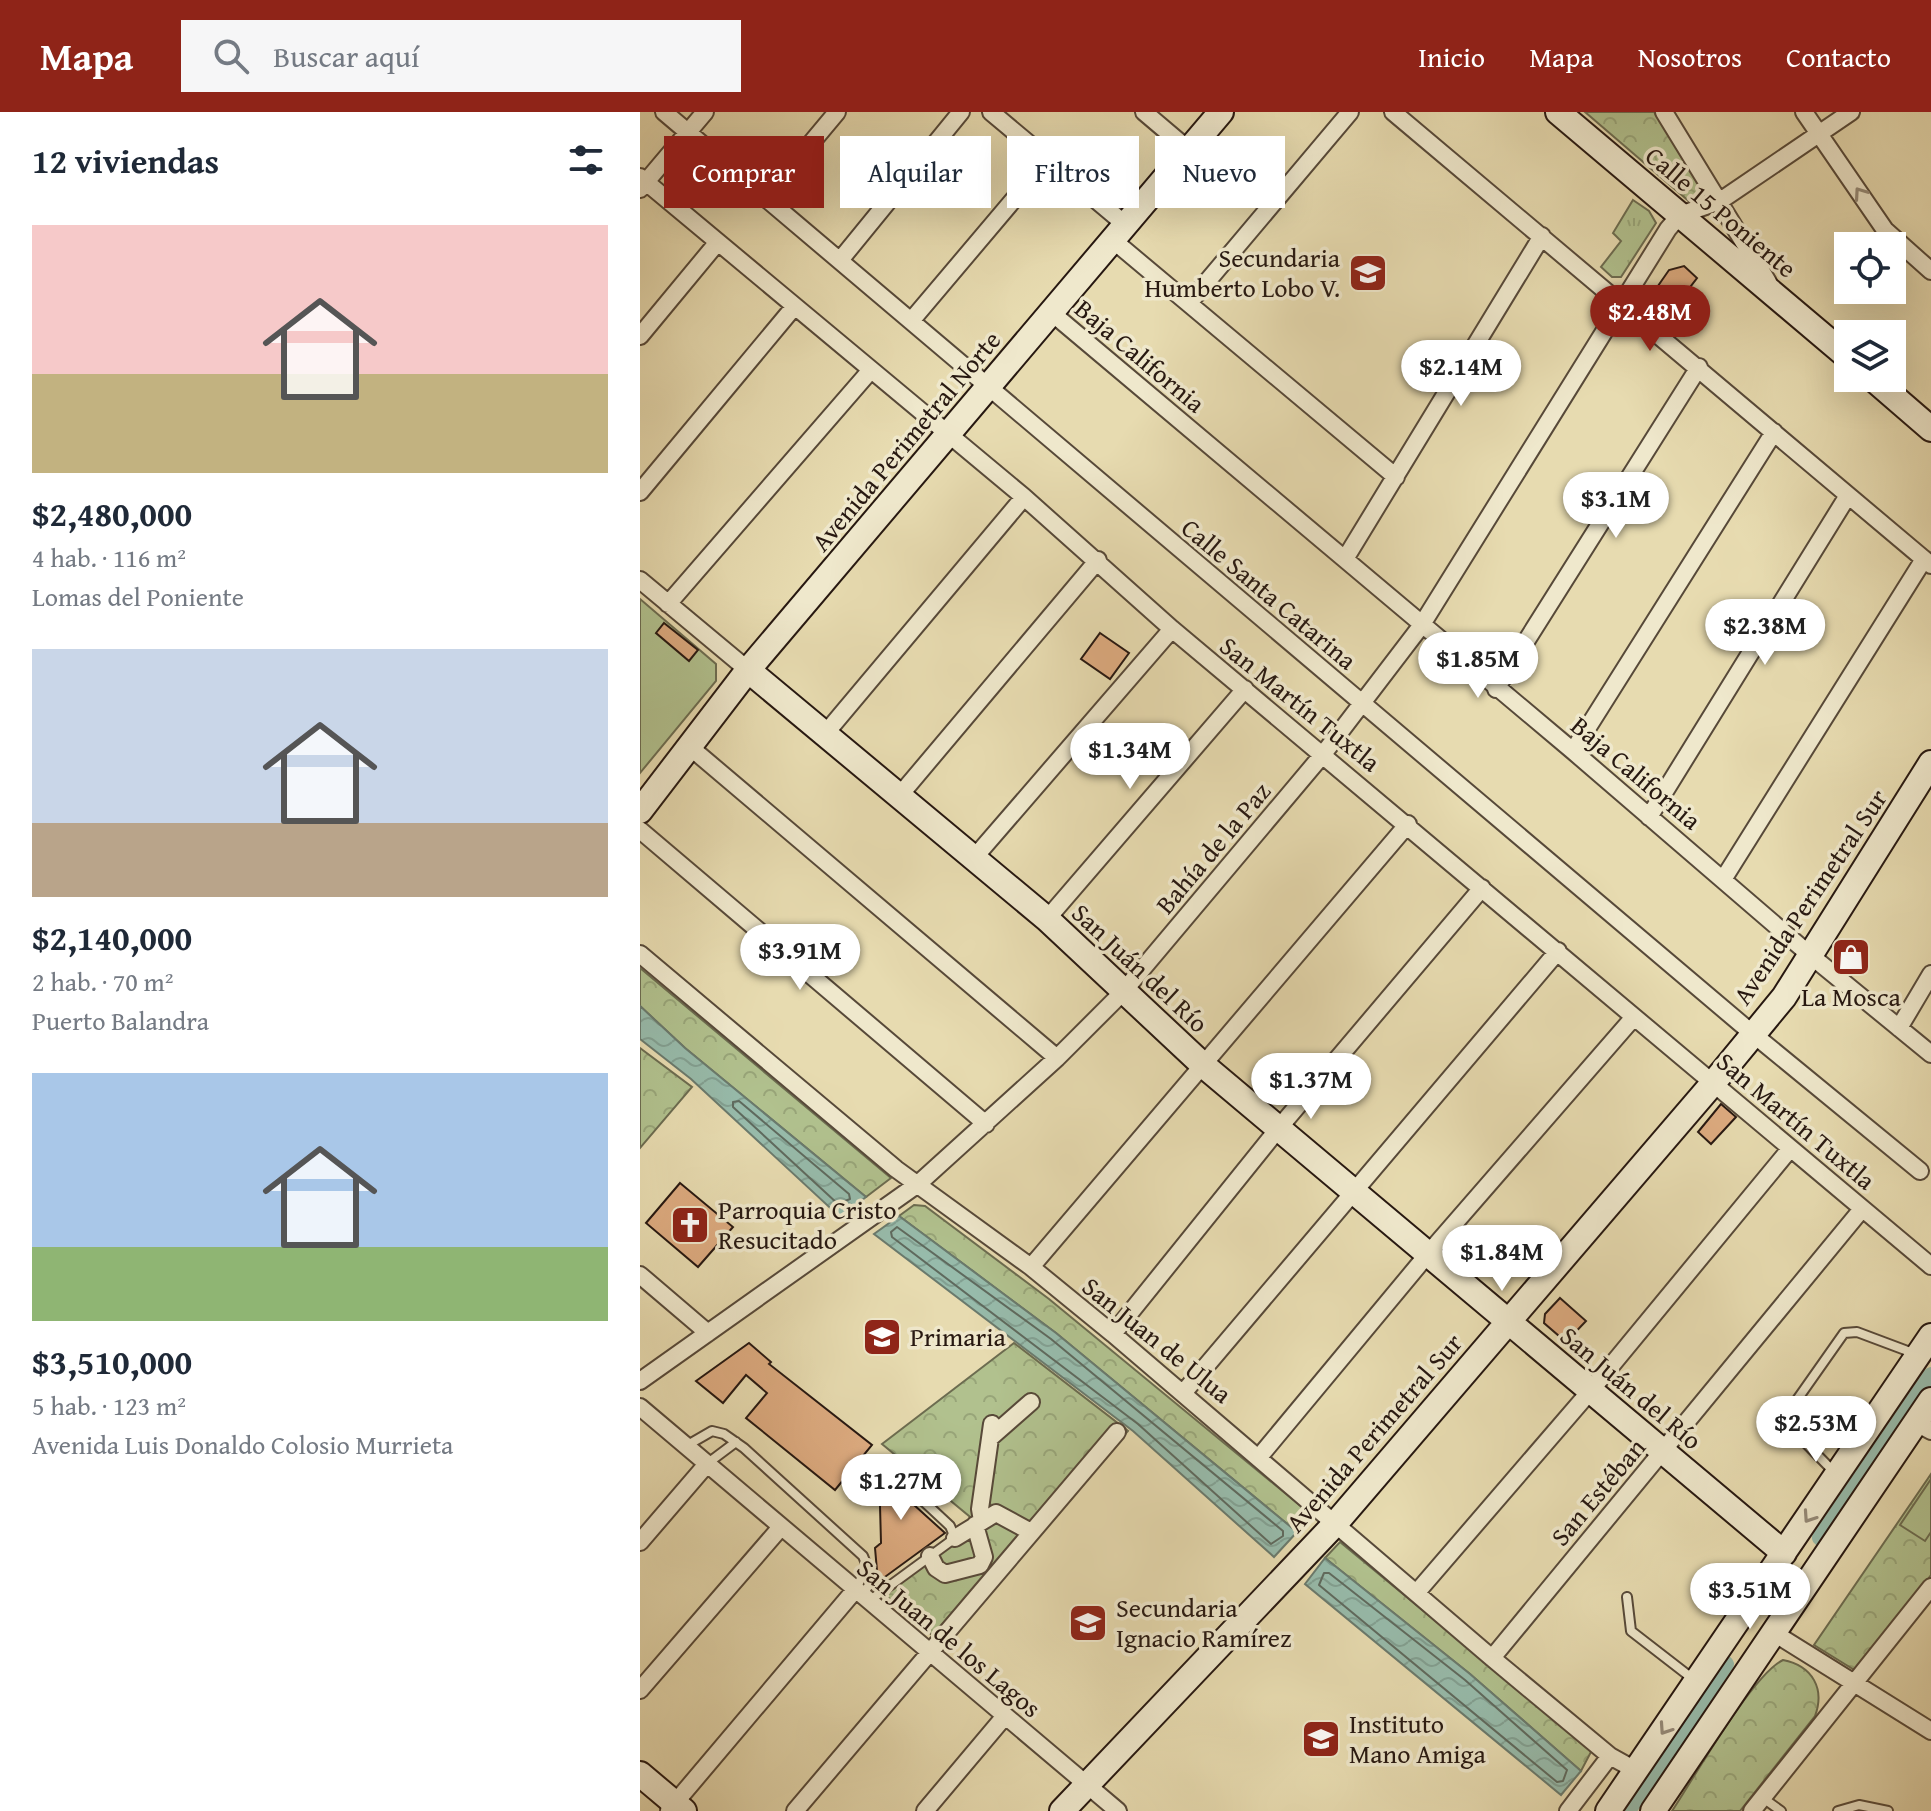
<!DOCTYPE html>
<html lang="es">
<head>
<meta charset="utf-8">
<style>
	body { margin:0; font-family:"Gentium Book Plus",serif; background:#f6f6f7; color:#1f2937; height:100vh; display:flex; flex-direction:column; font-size:30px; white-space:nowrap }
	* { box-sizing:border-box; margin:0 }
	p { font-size:26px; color:#747a83 }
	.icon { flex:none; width:44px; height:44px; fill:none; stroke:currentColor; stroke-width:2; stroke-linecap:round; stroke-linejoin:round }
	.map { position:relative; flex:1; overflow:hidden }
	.panel { display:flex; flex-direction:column; background:#fff; width:640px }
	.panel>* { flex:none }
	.top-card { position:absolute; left:24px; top:24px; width:760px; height:72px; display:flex; gap:16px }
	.controls { position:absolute; left:1194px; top:120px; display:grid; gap:16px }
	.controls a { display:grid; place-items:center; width:72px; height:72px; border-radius:0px; background:#fff; box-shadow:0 8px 32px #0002; font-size:40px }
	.price { position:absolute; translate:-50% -68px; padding:0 18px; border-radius:28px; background:#fff; color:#222; font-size:26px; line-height:52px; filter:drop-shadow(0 2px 4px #0008) }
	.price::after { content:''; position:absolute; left:50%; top:48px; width:24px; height:18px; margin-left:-12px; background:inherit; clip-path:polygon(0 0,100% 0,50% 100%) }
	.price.active { background:#8f2418; color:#fff }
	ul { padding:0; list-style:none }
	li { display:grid; align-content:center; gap:16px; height:424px; padding:0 32px }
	li span { display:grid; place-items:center; height:248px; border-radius:0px; color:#555 }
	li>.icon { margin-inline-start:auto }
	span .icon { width:144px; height:144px; fill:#fffc; stroke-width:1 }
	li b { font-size:34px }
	h2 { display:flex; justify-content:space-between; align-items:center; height:96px; padding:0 32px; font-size:34px }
	.tag { padding:0 28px; border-radius:0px; background:#fff; box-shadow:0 8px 32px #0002; font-size:28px; line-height:72px }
	.tag.active { background:#8f2418; color:#fff }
	header { display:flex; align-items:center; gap:48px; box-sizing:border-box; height:112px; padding:0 40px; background:#8f2418; color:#fff }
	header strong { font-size:38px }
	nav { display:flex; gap:44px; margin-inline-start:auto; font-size:28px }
	.search { width:560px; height:72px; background:#f6f6f7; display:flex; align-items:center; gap:20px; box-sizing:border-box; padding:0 28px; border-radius:0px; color:#747a83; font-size:30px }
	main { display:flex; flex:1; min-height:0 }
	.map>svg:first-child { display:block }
</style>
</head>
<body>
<header>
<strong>Mapa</strong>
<div class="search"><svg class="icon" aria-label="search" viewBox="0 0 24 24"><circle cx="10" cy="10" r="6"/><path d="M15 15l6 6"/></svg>Buscar aquí</div>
<nav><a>Inicio</a><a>Mapa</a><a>Nosotros</a><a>Contacto</a></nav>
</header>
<main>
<section class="panel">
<h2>12 viviendas<svg class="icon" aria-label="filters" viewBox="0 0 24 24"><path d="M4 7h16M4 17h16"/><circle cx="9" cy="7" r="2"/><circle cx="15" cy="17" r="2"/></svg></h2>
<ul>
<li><span style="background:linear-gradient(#f6c9c9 60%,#c2b280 0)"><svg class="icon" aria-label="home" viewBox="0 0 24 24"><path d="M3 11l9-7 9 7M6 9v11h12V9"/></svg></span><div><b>$2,480,000</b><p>4 hab. · 116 m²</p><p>Lomas del Poniente</p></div></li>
<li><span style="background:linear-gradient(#c9d6e8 70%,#b9a48a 0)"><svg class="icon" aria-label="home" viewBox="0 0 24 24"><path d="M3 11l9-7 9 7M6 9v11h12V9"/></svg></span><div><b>$2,140,000</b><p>2 hab. · 70 m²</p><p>Puerto Balandra</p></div></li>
<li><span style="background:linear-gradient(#a9c7e8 70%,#8fb573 0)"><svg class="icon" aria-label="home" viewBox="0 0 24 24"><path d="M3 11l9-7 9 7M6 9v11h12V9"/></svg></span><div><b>$3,510,000</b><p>5 hab. · 123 m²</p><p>Avenida Luis Donaldo Colosio Murrieta</p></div></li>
</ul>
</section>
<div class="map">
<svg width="1291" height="1699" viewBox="0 0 1291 1699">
	<defs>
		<pattern id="grass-tufts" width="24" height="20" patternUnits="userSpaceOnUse" patternTransform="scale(2)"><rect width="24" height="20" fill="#b1c18e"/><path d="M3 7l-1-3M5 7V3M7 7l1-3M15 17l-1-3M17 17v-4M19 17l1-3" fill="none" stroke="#98a579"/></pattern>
		<pattern id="forest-crowns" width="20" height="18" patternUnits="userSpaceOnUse" patternTransform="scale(2)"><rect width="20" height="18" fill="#b1c18e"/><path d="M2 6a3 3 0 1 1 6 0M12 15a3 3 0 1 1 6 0" fill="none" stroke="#98a579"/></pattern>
		<pattern id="water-waves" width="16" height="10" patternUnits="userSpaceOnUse" patternTransform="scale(2)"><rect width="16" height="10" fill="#97bbab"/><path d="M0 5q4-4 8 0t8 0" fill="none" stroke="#82a092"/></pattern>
	</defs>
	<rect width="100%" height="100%" fill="#e7dbb0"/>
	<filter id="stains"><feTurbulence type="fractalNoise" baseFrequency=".0025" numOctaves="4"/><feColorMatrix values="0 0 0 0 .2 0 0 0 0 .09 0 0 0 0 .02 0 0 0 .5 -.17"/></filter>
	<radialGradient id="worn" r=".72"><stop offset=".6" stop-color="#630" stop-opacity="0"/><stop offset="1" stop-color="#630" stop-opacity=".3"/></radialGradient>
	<path fill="url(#grass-tufts)" stroke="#6c6c50" stroke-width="2" d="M 993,88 L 1009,99 L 1016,111 L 981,165 L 972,165 L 961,155 L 981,129 L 973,121 Z"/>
	<path fill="url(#forest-crowns)" stroke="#6c6c50" stroke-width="2" d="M 945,0 L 1014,0 L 1069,80 L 1051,91 Z
		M 0,856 L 251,1066 L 226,1085 L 45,936 L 0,894 Z
		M 0,936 L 52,975 L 0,1036 Z
		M 274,1093 L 285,1094 L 409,1187 L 674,1405 L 657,1420 L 416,1221 L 259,1104 Z
		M 374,1231 L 488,1319 L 305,1534 L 238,1477 L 335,1409 L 242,1332 Z
		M 1291,1362 L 1291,1463 L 1216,1559 L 1174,1533 Z
		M 700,1430 L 952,1638 L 941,1659 L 830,1562 L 685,1446 Z
		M 1143,1548 C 1173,1554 1185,1577 1175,1604 L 1100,1699 L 1032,1699 C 1054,1666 1112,1563 1143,1548 Z"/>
	<path fill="#b1c18e" stroke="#6c6c50" stroke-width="2" d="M 0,487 L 76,552 L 76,569 L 0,661 Z
		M 1291,1367 L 1291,1420 L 1285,1429 L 1260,1413 Z"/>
	<path fill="url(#water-waves)" stroke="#6a7a6d" stroke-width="2" d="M 0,894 L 45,936 L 226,1085 L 200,1105 L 51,967 L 0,927 Z
		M 259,1104 L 416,1221 L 657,1420 L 634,1445 L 493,1319 L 234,1122 Z
		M 685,1446 L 830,1562 L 941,1659 L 921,1683 L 665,1472 Z"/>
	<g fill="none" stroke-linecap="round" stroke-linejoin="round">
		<path stroke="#5f6a5e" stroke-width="2" d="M 99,989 L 209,1082 L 210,1087 L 198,1092 L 93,995 L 93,990 Z
			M 257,1115 L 411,1227 L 643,1419 L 643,1424 L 631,1432 L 498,1312 L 252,1125 L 251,1120 Z
			M 684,1461 L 689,1461 L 825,1568 L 927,1658 L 923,1669 L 917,1670 L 679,1473 Z"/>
		<path stroke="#97bbab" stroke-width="16" d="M 1180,1426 L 1291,1263
			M 988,1699 L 1086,1552"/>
	</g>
	<path fill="#ddab80" stroke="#271811" stroke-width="2" d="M 1044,154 L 1057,166 L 1031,200 L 1011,184 L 1029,158 Z
		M 24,511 L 58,538 L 49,549 L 16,521 Z
		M 460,521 L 489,541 L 470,567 L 441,547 Z
		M 1206,829 L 1224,841 L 1212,859 L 1200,848 L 1199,837 Z
		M 1081,992 L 1096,1005 L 1071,1032 L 1058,1020 Z
		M 40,1071 L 93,1115 L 58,1155 L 6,1111 Z
		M 920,1186 L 946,1209 L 926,1230 L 904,1211 L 905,1202 Z
		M 109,1231 L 131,1250 L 129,1252 L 232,1333 L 195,1378 L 106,1306 L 127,1281 L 106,1263 L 83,1291 L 56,1269 Z
		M 259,1353 L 271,1362 L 273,1392 L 305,1421 L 238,1470 L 235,1436 L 241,1431 L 239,1356 Z"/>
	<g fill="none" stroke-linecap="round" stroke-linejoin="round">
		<g stroke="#574939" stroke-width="12">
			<path id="lane" d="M 46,1334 L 72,1319 L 84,1322 L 104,1336 L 223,1444 L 227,1454 L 216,1477
				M 68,1351 L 96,1330
				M 1195,1361 L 1150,1315 L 1147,1302 L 1204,1221 L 1217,1220 L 1273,1241
				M 223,1482 L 231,1470 L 227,1454
				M 987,1485 L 991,1519 L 1053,1567
				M 229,1489 L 315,1426 L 310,1414 L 280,1386
				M 1123,1686 L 1141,1699
				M 1198,1699 L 1219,1693 L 1248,1699"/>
		</g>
		<g stroke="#574939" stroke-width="20">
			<path id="street" d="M 24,0 L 1113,922 L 1280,1059
				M 351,0 L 486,113
				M 504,0 L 550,39
				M 753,0 L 1291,453
				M 1024,0 L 1128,170
				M 1164,0 L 1245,118 L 1291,159
				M 0,65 L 384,385 L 532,517 L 1291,1154
				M 0,77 L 65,0
				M 126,85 L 197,0
				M 474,129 L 756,365
				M 201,147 L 321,0
				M 549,191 L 710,0
				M 412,201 L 933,639 L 1170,843 L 1291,942
				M 271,209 L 408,47
				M 0,224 L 77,131
				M 0,380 L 154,195
				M 705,447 L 902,124
				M 0,468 L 108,558
				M 28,492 L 230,259
				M 856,577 L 1059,255
				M 185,622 L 384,385
				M 50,635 L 417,946
				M 933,639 L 1134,320
				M 260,683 L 458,448
				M 1009,705 L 1207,385
				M 0,718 L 346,1012
				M 334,746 L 532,517
				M 1084,766 L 1284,447
				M 407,807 L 605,577
				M 0,842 L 256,1057 L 391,1155 L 473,1222 L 852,1546 L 970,1644 L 997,1659
				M 1259,916 L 1291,862
				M 391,1155 L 768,712
				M 0,1163 L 68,1221
				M 473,1222 L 638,1017 L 842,776
				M 0,1269 L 278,1072 L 417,946 L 482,881 L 684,641 L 781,514 L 1028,117 L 1040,103 L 1080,89 L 1211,0
				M 544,1280 L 918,839
				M 0,1295 L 478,1699
				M 1276,1311 L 1291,1319
				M 350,1326 L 391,1290
				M 620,1344 L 787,1143 L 994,905
				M 342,1409 L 340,1397 L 352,1312
				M 315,1426 L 356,1401 L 391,1420
				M 0,1430 L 67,1352
				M 290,1444 L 296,1456 L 305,1462 L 340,1453 L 344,1445 L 335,1413
				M 778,1479 L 952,1277 L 1150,1037
				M 1134,1521 L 1291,1619
				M 852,1546 L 1222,1097
				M 0,1578 L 141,1415
				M 29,1698 L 215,1478
				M 155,1699 L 477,1320
				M 285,1699 L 365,1604
				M 928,1699 L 970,1644
				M 1112,1699 L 1291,1475"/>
		</g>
		<g stroke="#271811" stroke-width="28">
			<path id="secondary" d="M 918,0 L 1208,245
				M 1232,266 L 1291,317
				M 108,558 L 407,807 L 563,953 L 1144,1441
				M 0,699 L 108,558 L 581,0
				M 0,1662 L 44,1699
				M 422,1699 L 695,1412 L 1074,970 L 1144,885 L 1291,651
				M 968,1699 L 1291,1224
				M 1013,1699 L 1291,1288"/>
		</g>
		<use href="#lane" stroke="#efe8cc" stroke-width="8"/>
		<use href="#street" stroke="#efe8cc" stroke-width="16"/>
		<use href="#secondary" stroke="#efe8cc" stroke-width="24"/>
	</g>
	<defs><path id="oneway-chevron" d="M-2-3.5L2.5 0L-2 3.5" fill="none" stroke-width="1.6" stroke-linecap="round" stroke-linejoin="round" transform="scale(2)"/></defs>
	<g stroke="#958a78">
		<use href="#oneway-chevron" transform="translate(1220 81) rotate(-125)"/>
		<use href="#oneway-chevron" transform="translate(1169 1405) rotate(124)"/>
		<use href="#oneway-chevron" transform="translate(1025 1617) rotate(124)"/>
	</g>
	<defs>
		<g id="school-square" transform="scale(2)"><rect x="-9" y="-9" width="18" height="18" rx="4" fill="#8f2418" stroke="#efe8cc"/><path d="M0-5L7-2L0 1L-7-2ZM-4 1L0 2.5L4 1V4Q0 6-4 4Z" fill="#fff"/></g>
		<g id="shop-square" transform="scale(2)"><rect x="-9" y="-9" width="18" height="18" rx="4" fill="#8f2418" stroke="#efe8cc"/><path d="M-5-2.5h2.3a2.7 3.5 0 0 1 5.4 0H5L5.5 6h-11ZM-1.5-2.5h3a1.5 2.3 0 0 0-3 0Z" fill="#fff"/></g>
		<g id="church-square" transform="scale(2)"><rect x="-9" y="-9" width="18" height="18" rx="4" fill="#8f2418" stroke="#efe8cc"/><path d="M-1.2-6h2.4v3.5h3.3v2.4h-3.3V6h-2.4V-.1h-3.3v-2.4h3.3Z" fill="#fff"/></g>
	</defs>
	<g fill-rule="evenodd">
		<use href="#school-square" x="728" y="161"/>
		<use href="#shop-square" x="1211" y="845"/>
		<use href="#church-square" x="50" y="1113"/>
		<use href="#school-square" x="242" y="1225"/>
		<use href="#school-square" x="448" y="1511"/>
		<use href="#school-square" x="681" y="1627"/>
	</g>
	<g text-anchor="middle" stroke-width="7" stroke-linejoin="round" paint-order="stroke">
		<g font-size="26" fill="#271811" stroke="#efe8cc">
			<text transform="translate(1081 100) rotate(40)" y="9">Calle 15 Poniente</text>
			<text transform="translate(500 244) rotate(40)" y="9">Baja California</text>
			<text transform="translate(266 329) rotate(-50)" y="9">Avenida Perimetral Norte</text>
			<text transform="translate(629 482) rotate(40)" y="9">Calle Santa Catarina</text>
			<text transform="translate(660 592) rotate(39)" y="9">San Martín Tuxtla</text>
			<text transform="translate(996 661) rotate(40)" y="9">Baja California</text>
			<text transform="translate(573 736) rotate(-50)" y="9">Bahía de la Paz</text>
			<text transform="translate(1170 785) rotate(-56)" y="9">Avenida Perimetral Sur</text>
			<text transform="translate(500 856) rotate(43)" y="9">San Juán del Río</text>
			<text transform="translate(1156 1009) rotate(40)" y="9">San Martín Tuxtla</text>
			<text transform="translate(517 1228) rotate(39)" y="9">San Juan de Ulua</text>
			<text transform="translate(991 1276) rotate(40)" y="9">San Juán del Río</text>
			<text transform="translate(734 1321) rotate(-49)" y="9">Avenida Perimetral Sur</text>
			<text transform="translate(958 1380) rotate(-50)" y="9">San Estéban</text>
			<text transform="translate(309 1526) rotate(40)" y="9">San Juan de los Lagos</text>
		</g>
		<g font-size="26" fill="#271811" stroke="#efe8cc" text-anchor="start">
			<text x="700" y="155" text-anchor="end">Secundaria<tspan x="700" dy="30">Humberto Lobo V.</tspan></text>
			<text x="1211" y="894" text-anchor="middle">La Mosca</text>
			<text x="78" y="1107">Parroquia Cristo<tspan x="78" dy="30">Resucitado</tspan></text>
			<text x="270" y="1234">Primaria</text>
			<text x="476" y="1505">Secundaria<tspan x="476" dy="30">Ignacio Ramírez</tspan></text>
			<text x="709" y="1621">Instituto<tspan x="709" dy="30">Mano Amiga</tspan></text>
		</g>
	</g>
	<rect width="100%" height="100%" filter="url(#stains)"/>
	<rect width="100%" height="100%" fill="url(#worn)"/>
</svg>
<div class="controls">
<a><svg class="icon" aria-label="locate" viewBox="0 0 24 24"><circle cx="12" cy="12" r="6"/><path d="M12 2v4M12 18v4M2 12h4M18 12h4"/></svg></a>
<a><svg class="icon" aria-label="layers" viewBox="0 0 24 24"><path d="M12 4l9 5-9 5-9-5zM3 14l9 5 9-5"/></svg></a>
</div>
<b class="price active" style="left:1010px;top:241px">$2.48M</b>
<b class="price" style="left:821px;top:296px">$2.14M</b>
<b class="price" style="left:976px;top:428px">$3.1M</b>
<b class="price" style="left:1125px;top:555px">$2.38M</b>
<b class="price" style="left:838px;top:588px">$1.85M</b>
<b class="price" style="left:490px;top:679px">$1.34M</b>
<b class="price" style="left:160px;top:880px">$3.91M</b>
<b class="price" style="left:671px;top:1009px">$1.37M</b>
<b class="price" style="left:862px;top:1181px">$1.84M</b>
<b class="price" style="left:1176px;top:1352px">$2.53M</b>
<b class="price" style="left:261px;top:1410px">$1.27M</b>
<b class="price" style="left:1110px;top:1519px">$3.51M</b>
<div class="top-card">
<a class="tag active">Comprar</a>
<a class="tag">Alquilar</a>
<a class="tag">Filtros</a>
<a class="tag">Nuevo</a>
</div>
</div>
</main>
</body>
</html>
